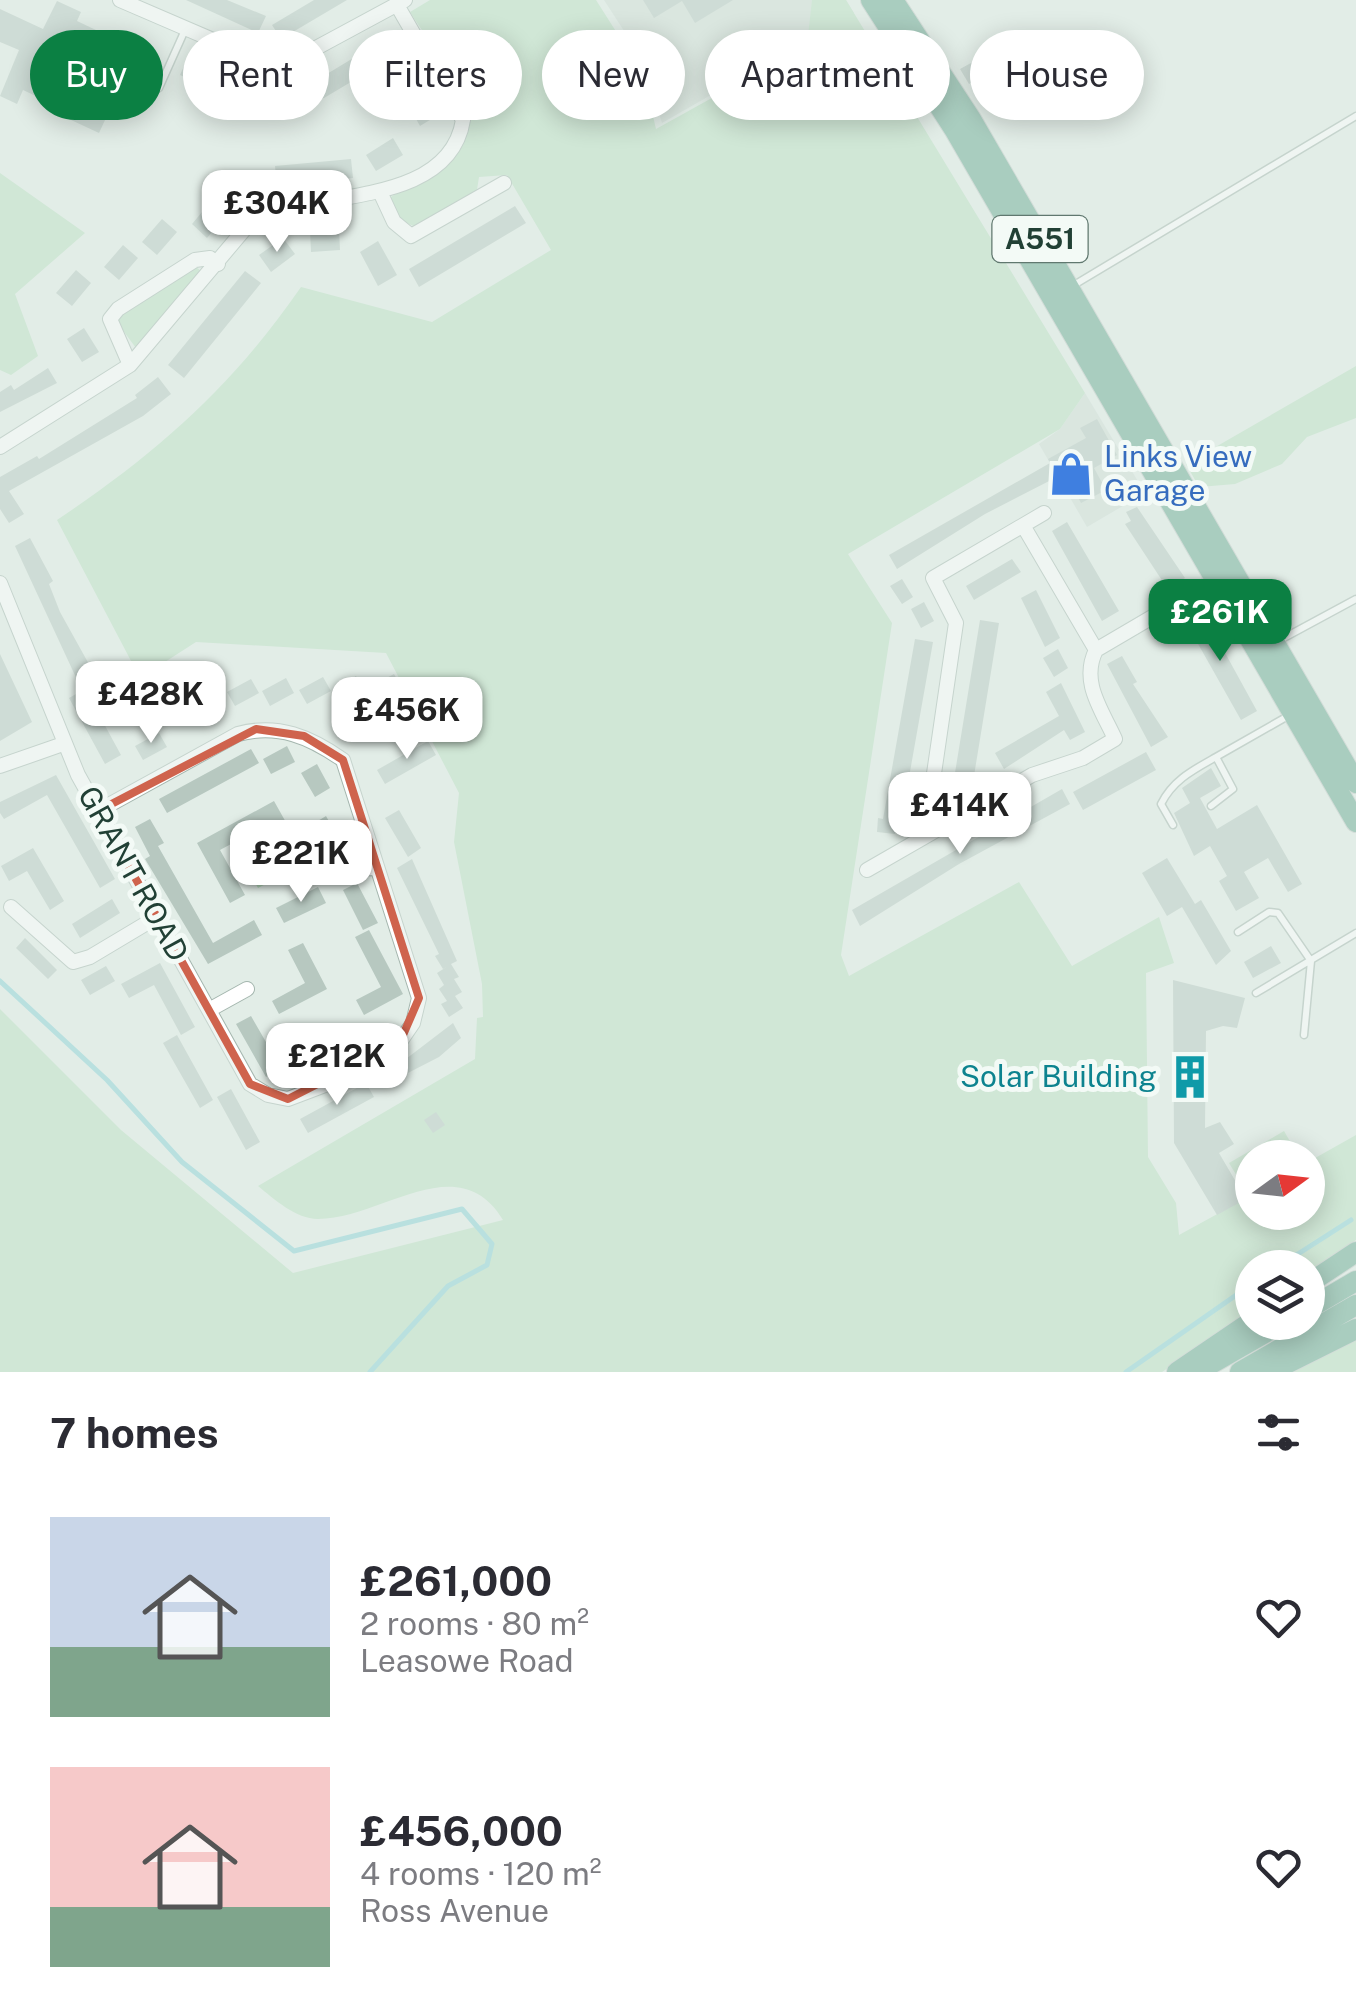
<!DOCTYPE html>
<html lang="en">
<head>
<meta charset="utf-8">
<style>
	body { margin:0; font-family:"Public Sans",sans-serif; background:#f2f2f3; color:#2b2b33; height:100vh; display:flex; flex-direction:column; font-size:38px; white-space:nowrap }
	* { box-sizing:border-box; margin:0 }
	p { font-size:32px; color:#7c7c81 }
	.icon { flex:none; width:55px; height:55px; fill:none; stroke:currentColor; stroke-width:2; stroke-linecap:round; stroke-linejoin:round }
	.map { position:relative; height:1372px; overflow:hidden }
	.sheet { display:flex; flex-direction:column; background:#fff; flex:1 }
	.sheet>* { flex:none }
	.banner { position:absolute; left:30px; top:30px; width:1298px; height:90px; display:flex; gap:20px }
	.needle { width:65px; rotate:75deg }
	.fabs { position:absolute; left:1235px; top:1140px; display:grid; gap:20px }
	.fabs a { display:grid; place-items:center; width:90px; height:90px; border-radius:50%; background:#fff; box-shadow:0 5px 25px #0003; font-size:50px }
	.price { position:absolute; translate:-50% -85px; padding:0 22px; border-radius:20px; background:#fff; color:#222; font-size:32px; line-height:65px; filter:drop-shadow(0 2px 5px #0008) }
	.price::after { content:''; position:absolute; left:50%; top:60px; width:30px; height:22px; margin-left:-15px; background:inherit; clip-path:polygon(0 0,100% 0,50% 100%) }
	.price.on { background:#0b8043; color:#fff }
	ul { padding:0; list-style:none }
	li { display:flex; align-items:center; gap:30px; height:250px; padding:0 50px }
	li span { display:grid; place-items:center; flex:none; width:280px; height:200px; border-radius:0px; color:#555 }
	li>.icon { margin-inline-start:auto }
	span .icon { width:120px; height:120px; fill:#fffc; stroke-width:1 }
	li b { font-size:42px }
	h2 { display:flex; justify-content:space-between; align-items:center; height:120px; padding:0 50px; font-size:42px }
	.tag { padding:0 35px; border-radius:45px; background:#fff; box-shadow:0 5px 25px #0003; font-size:35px; line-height:90px }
	.tag.on { background:#0b8043; color:#fff }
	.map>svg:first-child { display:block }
</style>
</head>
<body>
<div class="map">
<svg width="1356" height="1372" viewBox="0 0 1356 1372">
	<rect width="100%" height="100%" fill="#e2ede7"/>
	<path fill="#d0ddd6" d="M 604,0 L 846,0 L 854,13 L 662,123 L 639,54 Z
		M 1085,393 L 1145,493 L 1087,527 L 1039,444 L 1060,429 Z"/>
	<path fill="#bae0c1" d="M 430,0 L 596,0 L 643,74 L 656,129 L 807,45 L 812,0 L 846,0 L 1085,393 L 1060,429 L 848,554 L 892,623 L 841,955 L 849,976 L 1019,882 L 1072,966 L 1159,917 L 1174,963 L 1146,973 L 1148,1157 L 1176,1203 L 1179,1235 L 1252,1195 L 1252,1212 L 1308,1212 L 1308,1162 L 1356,1135 L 1356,1240 L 1308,1274 L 1308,1268 L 1252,1268 L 1252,1311 L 1162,1372 L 0,1372 L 0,1009 L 121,1130 L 293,1273 L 503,1220 C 458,1146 382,1219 318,1219 C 296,1219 274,1199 258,1186 L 475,1059 L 477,1018 L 483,1017 L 482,984 L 454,842 L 459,793 L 386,653 L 196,642 L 140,678 L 57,520 C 157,453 232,387 301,287 L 432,322 L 551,250 L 507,175 L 479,177 L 476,196 L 418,228 L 400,220 L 389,198 C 411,185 445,171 460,150 C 487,113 430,45 410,12 Z
		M 0,173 L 85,233 L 15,294 L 38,356 L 11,375 L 0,370 Z
		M 195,266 L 201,271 L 143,343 L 136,348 L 116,321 L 122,314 Z
		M 1356,366 L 1356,418 L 1307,437 L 1282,464 L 1235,484 L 1199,487 L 1186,464 Z
		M 263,842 L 281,876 L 258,888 L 240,855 Z
		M 1284,1131 L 1299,1157 L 1252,1158 L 1252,1188 L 1246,1191 L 1229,1163 Z
		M 1356,1339 L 1356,1372 L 1288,1372 Z"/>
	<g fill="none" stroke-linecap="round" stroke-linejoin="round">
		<path stroke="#87d1d6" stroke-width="5" d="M 0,981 L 107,1080 L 182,1162 L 294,1251 L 462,1209 L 492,1244 L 487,1265 L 448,1286 L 370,1372
			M 1276,1268 L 1351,1220
			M 1126,1372 L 1252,1284"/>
	</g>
	<path fill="#b7c8c0" d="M 186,0 L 227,0 L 266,16 L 258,33 Z
		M 314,0 L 347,0 L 281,39 L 272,25 Z
		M 643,0 L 733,0 L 695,23 L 682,1 L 654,18 Z
		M 57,1 L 81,12 L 77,21 L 96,30 L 91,40 L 131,64 L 99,133 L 56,113 L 59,107 L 23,90 L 17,104 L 0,96 L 19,50 L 0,42 L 0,9 L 43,29 Z
		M 388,37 L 398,54 L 324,98 L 280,110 L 275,92 L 317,80 Z
		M 188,57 L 261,90 L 254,108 L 180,75 Z
		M 980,58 L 989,73 L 969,84 L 960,69 Z
		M 423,89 L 438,115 L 420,126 L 405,99 Z
		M 393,138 L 403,155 L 376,171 L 366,155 Z
		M 351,159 L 353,178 L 277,186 L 275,166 Z
		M 252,173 L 262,189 L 233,207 L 207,238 L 192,224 L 217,194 Z
		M 515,206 L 526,223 L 419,287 L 409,269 Z
		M 162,219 L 177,232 L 157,255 L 142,242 Z
		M 339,229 L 340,250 L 311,252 L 310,230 Z
		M 283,238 L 295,254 L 271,272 L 259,255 Z
		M 378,241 L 397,275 L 378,286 L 360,252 Z
		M 123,245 L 138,258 L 119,280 L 104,267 Z
		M 76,270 L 91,283 L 72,306 L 56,293 Z
		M 245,271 L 261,283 L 184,378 L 168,365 Z
		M 84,328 L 99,352 L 82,362 L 67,339 Z
		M 48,368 L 57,383 L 0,412 L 0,392 L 11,385 L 14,390 Z
		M 158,377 L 171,394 L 143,416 L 9,491 L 24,514 L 9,523 L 0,509 L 0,477 L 37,456 L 39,459 L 137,398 L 135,395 Z
		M 1097,419 L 1117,455 L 1094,468 L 1106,490 L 1081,503 L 1071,484 L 1063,489 L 1057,477 L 985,514 L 897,569 L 889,555 L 1050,463 L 1048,459 L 1086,438 L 1080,428 Z
		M 1137,507 L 1185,578 L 1167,588 L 1125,524 L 1131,521 L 1126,512 Z
		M 1067,522 L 1119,611 L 1102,621 L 1052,531 Z
		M 30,538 L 53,581 L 49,584 L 60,612 L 95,675 L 79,684 L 15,546 Z
		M 1012,559 L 1021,572 L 974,600 L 966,586 Z
		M 902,579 L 913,597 L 902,604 L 890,586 Z
		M 1036,590 L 1060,638 L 1045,647 L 1021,598 Z
		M 924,602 L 934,621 L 921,628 L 911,609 Z
		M 1201,609 L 1257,711 L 1241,720 L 1184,619 Z
		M 980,620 L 999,623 L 972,788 L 953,785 Z
		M 915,639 L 933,642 L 902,817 L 897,816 L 895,834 L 877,832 L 878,818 L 883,819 Z
		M 1058,649 L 1068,668 L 1054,677 L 1043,658 Z
		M 0,654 L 32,722 L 0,741 Z
		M 1122,656 L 1137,682 L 1133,684 L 1168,737 L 1151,747 L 1107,664 Z
		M 394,674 L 402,688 L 378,702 L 370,687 Z
		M 356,676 L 364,691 L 340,704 L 332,690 Z
		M 216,677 L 223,690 L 157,727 L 150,714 Z
		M 323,677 L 331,691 L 307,704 L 299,690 Z
		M 286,678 L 294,693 L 270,706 L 262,691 Z
		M 251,679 L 259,693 L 235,706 L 227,692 Z
		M 1061,683 L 1085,732 L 1070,740 L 1064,730 L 1004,769 L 995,753 L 1059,716 L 1046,692 Z
		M 85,689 L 121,755 L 105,764 L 69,698 Z
		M 159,733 L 167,747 L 143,760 L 135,746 Z
		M 428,741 L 436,755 L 385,784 L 377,770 Z
		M 287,746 L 295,762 L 271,774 L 263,759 Z
		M 251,749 L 259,763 L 167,813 L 159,799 Z
		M 1146,752 L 1156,770 L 1083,810 L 1073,792 Z
		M 317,764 L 330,788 L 315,797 L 301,773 Z
		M 1211,768 L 1221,786 L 1200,798 L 1217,829 L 1257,805 L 1302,884 L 1288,892 L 1268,858 L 1244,872 L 1259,898 L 1236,911 L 1219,881 L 1227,876 L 1210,846 L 1194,856 L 1174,813 L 1190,803 L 1182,788 Z
		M 56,775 L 115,879 L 100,888 L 47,795 L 4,819 L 0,813 L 0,802 Z
		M 1062,789 L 1070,804 L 959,864 L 860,926 L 852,910 Z
		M 274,801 L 297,842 L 282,850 L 268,824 L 220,850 L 245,895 L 230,903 L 197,843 Z
		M 399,810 L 421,848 L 408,857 L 385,818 Z
		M 326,816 L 335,832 L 311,846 L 303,830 Z
		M 150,819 L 164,843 L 158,846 L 213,943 L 254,920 L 262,935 L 208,964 L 145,859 L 150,856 L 135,827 Z
		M 33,848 L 64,901 L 50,910 L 27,871 L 9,881 L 1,866 Z
		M 1167,858 L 1195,904 L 1201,900 L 1231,951 L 1216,965 L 1182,907 L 1167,916 L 1142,873 Z
		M 412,859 L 457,961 L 451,964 L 459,977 L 454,979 L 462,992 L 455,996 L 463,1008 L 449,1017 L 441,1004 L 447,1001 L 439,989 L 444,985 L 437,973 L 448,966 L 443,969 L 435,956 L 439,954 L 397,868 Z
		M 357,883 L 378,923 L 363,930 L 343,890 Z
		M 318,887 L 326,903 L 284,923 L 276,908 Z
		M 112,899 L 120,913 L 80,938 L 72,924 Z
		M 369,930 L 403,994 L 364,1015 L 356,1000 L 381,987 L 355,937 Z
		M 25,938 L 57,970 L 48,979 L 16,948 Z
		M 303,943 L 327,989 L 279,1014 L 272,1001 L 305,983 L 288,950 Z
		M 1271,946 L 1281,963 L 1253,978 L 1244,962 Z
		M 160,963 L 195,1027 L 181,1035 L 154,985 L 129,998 L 121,984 Z
		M 106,966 L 115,981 L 90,995 L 81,980 Z
		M 1173,980 L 1245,998 L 1237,1028 L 1223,1026 L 1206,1031 L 1205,1128 L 1220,1122 L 1234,1144 L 1219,1153 L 1246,1199 L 1217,1215 L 1174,1143 Z
		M 251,1016 L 281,1068 L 266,1077 L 236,1024 Z
		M 453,1023 L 461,1038 L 439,1057 L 404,1075 L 398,1065 Z
		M 360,1024 L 368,1039 L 303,1075 L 294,1060 Z
		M 177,1035 L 213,1100 L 200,1108 L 163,1043 Z
		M 366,1083 L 374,1097 L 308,1133 L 300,1119 Z
		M 231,1089 L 260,1142 L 246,1150 L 217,1097 Z
		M 436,1112 L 445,1125 L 433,1133 L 424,1120 Z"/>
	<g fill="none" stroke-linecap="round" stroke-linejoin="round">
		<g stroke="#a4b6ae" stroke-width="9">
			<path id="lane" d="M 159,88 L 185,30
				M 1074,285 L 1356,116
				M 1280,640 L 1356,599
				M 1211,806 L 1233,789 L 1216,757 L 1288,716
				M 1173,825 L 1161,804 C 1173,780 1193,770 1216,757
				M 1238,932 L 1269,912 L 1278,913 L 1311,961 L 1304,1035
				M 1256,993 L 1356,933"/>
		</g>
		<g stroke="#a4b6ae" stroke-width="16">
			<path id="street" d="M 120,0 L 264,62 L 292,61 L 405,0
				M 381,194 L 394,222 L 411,236 L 504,183
				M 130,365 L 110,319 L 118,309 L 195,260 L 210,258 L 218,264
				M 0,447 L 130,365 L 254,218 C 312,191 449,208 463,120 L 397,5
				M 1024,527 L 1096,650
				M 0,583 L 78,775 L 250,1084 L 268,1095 L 288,1099 L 325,1085 L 400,1042 L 413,1023 L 419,998 L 343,760 C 310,737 278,723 238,734 L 98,811
				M 0,766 L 63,744
				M 946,824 L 933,807 L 931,794 L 956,623 L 933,578 L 1044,513
				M 285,868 L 307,872 L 375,868
				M 867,870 L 1032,775 L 1083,758 L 1115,739 C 1102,710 1080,682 1096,650 L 1222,576
				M 11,907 L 73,962 L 90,957 L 157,917
				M 209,1010 L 247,989"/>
		</g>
		<g stroke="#c1cac6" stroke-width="22">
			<path id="primary" d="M 871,0 L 954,129 L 1356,822
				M 893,0 L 971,119 L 1356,783
				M 1308,1284 L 1356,1252
				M 1308,1309 L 1356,1281
				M 1177,1372 L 1252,1321
				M 1197,1372 L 1284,1322
				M 1240,1372 L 1356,1305
				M 1270,1372 L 1356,1329"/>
		</g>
		<use href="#lane" stroke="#fff" stroke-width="6"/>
		<use href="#street" stroke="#fff" stroke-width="14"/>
		<use href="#primary" stroke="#64a68f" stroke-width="20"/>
	</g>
	<path d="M0 0H1356V1372H0ZM 256,729 L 304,736 L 343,760 L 419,998 L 400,1042 L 288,1099 L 250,1084 L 98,811 Z" fill="#e2ede7" fill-opacity=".55" fill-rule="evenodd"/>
	<path fill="none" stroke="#cf634d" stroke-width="8" stroke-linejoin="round" d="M 256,729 L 304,736 L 343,760 L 419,998 L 400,1042 L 288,1099 L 250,1084 L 98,811 Z"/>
	<defs>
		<g id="shop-bare" transform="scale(3.45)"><path d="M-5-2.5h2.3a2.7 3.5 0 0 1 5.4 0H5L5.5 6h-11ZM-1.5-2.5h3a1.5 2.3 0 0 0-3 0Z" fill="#3f7fe0" stroke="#f3faf6" stroke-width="2.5" paint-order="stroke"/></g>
		<g id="building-bare" transform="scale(3.45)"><path d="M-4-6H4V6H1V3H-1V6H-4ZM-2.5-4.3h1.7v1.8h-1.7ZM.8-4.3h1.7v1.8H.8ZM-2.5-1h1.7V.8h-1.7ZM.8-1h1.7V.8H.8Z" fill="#0f9aa8" stroke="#f3faf6" stroke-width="2.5" paint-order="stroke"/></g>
	</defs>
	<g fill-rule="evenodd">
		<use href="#shop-bare" x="1071" y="474"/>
		<use href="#building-bare" x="1190" y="1077"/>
	</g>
	<g text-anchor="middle" stroke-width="10" stroke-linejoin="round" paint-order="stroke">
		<rect fill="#f3faf6" stroke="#60786f" stroke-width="2.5" x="992.5" y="216" width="95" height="46" rx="8"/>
		<g font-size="28" font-weight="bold" fill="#214035">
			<text x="1040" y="249">A551</text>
		</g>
		<g font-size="30" fill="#366cbe" stroke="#f3faf6" text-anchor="start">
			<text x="1104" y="467">Links View<tspan x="1104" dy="34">Garage</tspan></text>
		</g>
		<g font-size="30" fill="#214035" stroke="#f3faf6">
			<text transform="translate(133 874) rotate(61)" y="10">GRANT ROAD</text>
		</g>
		<g font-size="30" fill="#0d838f" stroke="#f3faf6" text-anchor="end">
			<text x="1157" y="1087">Solar Building</text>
		</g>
	</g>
</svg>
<div class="fabs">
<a><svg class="needle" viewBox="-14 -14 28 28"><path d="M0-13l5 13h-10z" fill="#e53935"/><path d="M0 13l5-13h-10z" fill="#7c7c81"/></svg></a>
<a><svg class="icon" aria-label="layers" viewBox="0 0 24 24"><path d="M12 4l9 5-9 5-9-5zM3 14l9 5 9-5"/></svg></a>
</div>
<b class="price" style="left:277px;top:255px">£304K</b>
<b class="price on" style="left:1220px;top:664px">£261K</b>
<b class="price" style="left:151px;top:746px">£428K</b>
<b class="price" style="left:407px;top:762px">£456K</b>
<b class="price" style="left:960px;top:857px">£414K</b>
<b class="price" style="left:301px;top:905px">£221K</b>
<b class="price" style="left:337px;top:1108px">£212K</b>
<div class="banner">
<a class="tag on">Buy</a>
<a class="tag">Rent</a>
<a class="tag">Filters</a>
<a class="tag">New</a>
<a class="tag">Apartment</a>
<a class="tag">House</a>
</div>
</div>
<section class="sheet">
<h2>7 homes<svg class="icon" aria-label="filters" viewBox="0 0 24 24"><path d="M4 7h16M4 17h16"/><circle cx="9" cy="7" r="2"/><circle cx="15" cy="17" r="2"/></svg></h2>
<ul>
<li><span style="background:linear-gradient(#c9d6e8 65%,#7fa58c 0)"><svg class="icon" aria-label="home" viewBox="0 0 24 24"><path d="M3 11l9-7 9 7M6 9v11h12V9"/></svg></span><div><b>£261,000</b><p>2 rooms · 80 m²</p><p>Leasowe Road</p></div><svg class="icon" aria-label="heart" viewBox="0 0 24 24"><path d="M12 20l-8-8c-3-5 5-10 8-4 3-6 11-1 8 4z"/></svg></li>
<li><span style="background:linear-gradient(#f6c9c9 70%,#7fa58c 0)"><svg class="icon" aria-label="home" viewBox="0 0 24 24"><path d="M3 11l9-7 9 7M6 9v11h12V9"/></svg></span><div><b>£456,000</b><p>4 rooms · 120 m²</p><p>Ross Avenue</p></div><svg class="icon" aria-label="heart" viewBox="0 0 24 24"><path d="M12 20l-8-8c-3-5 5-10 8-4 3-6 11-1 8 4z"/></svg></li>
</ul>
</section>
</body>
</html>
